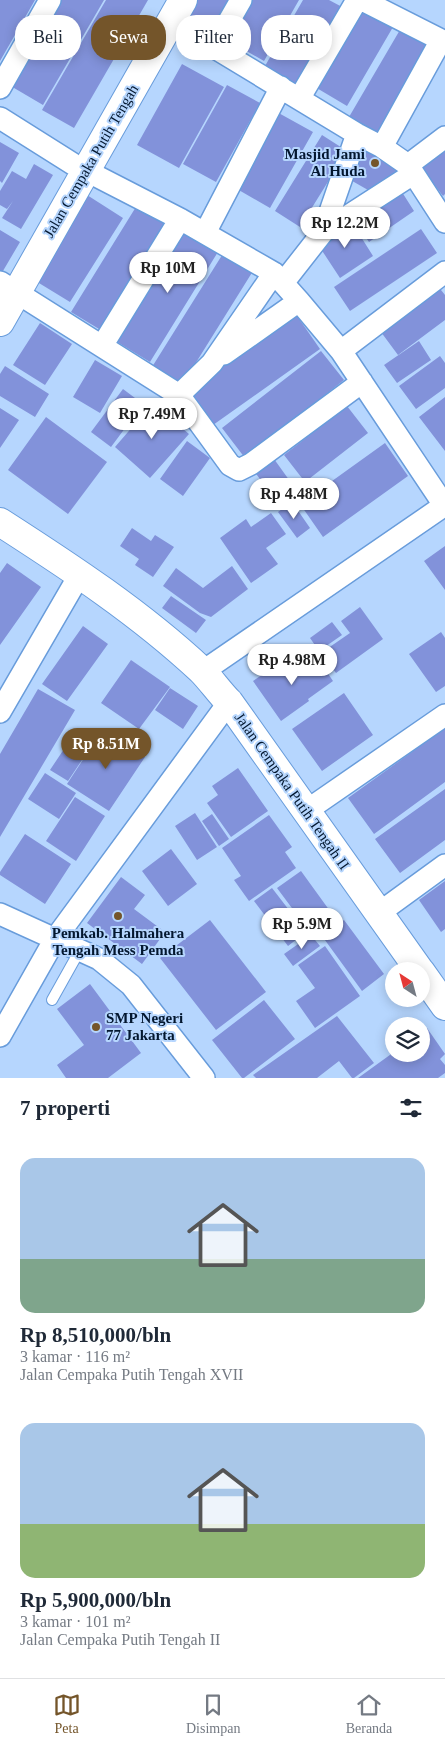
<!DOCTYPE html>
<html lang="id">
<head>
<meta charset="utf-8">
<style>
	body { margin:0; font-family:Georgia,serif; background:#f2f2f3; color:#1f2937; height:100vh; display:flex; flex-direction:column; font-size:19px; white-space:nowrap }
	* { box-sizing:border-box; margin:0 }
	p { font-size:16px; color:#747a83 }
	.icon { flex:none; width:28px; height:28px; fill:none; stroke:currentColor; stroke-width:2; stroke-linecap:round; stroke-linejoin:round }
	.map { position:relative; height:1078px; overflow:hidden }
	.details { display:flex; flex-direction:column; background:#fff; flex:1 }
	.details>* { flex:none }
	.top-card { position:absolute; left:15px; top:15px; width:415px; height:45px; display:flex; gap:10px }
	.needle { width:32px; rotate:324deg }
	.fabs { position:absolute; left:385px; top:962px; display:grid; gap:10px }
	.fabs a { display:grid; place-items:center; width:45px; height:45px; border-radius:50%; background:#fff; box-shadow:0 2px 12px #0003; font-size:25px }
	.price { position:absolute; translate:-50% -42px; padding:0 11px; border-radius:18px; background:#fff; color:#222; font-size:16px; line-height:32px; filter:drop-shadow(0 1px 2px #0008) }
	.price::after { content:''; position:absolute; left:50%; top:30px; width:15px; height:11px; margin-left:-8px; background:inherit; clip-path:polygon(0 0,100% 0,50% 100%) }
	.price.current { background:#74552a; color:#fff }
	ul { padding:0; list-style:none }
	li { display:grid; align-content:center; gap:10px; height:265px; padding:0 20px }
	li span { display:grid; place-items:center; height:155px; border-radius:15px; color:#555 }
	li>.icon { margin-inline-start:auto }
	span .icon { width:90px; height:90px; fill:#fffc; stroke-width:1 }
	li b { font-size:21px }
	h2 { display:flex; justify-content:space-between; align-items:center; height:60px; padding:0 20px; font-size:21px }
	.pill { padding:0 18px; border-radius:20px; background:#fff; box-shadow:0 2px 12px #0003; font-size:18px; line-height:45px }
	.pill.current { background:#74552a; color:#fff }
	.tabs { display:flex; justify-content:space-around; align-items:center; height:70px; border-top:1px solid #e0e1e3; background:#fff; font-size:14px; color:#747a83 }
	.tabs a { display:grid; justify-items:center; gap:2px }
	.tabs .current { color:#74552a }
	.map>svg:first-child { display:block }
</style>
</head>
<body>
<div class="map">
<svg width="445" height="1078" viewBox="0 0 445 1078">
	<rect width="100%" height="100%" fill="#b6d6fe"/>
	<path fill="#8292da" d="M 0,0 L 35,0 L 0,61 Z
		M 59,0 L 104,0 L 43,105 L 9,85 Z
		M 106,0 L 148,0 L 74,128 L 42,110 Z
		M 197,0 L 229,0 L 211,31 L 187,17 Z
		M 253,0 L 299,0 L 264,61 L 229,41 Z
		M 303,0 L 329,0 L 344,8 L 300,86 L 265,66 Z
		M 362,9 L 393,27 L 347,106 L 315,87 Z
		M 404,23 L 433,40 L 378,134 L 349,117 Z
		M 182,64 L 224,87 L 179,168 L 137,145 Z
		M 227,85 L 260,103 L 216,182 L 183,164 Z
		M 275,111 L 313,132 L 270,208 L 237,189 Z
		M 322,135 L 347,151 L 300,227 L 275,211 Z
		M 445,141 L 445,194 L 443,196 L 417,163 Z
		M 0,142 L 19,153 L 2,183 L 0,181 Z
		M 367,144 L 402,171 L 375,194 L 347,178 Z
		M 34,164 L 53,175 L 21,229 L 2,218 L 13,201 L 7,209 L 0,205 L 0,191 L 12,171 L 26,179 Z
		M 400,189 L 414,211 L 369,242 L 354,220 Z
		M 87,195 L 123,218 L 70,302 L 34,280 Z
		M 139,202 L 172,223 L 104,332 L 71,312 Z
		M 351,221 L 373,256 L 340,278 L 317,243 Z
		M 186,226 L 221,247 L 150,362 L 114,340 Z
		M 421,229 L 437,253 L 350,311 L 334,287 Z
		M 0,230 L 20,242 L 0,276 Z
		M 224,252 L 253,271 L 182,385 L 152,367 Z
		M 437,285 L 445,295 L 445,320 L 398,355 L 378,328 Z
		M 295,313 L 320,349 L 213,425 L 188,390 Z
		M 40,323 L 72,344 L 45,385 L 13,365 Z
		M 419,341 L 431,360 L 397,383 L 384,365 Z
		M 321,351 L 344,380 L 245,458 L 222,428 Z
		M 440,356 L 445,363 L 445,388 L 416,409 L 399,386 Z
		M 95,360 L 122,376 L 100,413 L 73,397 Z
		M 5,366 L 49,394 L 35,417 L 0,396 L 0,374 Z
		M 123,389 L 143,404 L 111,447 L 91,432 Z
		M 445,397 L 445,451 L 419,417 Z
		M 153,403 L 189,434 L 150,478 L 115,447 Z
		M 347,406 L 368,433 L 305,482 L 284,455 Z
		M 0,408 L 19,420 L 0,448 Z
		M 46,417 L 107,462 L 68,514 L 8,470 Z
		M 187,441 L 210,458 L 183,496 L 160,479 Z
		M 385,443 L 408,476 L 323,537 L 300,504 Z
		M 269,452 L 292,484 L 274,497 L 250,466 Z
		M 292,502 L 310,528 L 297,538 L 278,512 Z
		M 271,513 L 286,534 L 266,548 L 278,564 L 251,583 L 220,538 L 246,519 L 251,527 Z
		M 132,528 L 151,541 L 155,535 L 174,547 L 153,577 L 135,565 L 139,559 L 120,546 Z
		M 445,546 L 445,590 L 424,561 Z
		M 7,563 L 41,587 L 0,645 L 0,573 Z
		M 232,566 L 248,589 L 211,617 L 200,613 L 163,586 L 176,568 L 203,588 Z
		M 171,596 L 206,620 L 196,633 L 162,608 Z
		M 360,607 L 383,639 L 336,673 L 321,653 L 350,633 L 341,621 Z
		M 332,622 L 342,635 L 319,651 L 310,638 Z
		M 83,626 L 108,644 L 67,701 L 42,684 Z
		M 441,632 L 445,638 L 445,686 L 436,692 L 409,654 Z
		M 316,656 L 333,681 L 308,699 L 309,701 L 281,721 L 253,681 L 281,662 L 290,674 Z
		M 131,660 L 170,687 L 139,729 L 101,703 Z
		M 170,688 L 198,706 L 183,729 L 155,710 Z
		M 38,689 L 75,710 L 0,837 L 0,754 Z
		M 344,693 L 373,735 L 322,771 L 292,729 Z
		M 445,728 L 445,782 L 374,834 L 348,798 Z
		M 103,729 L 145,757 L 109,811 L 67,784 Z
		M 72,737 L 90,748 L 68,781 L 50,770 Z
		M 238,768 L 268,811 L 231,837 L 207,803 L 218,795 L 212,786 Z
		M 45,773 L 76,793 L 59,819 L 28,799 Z
		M 445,789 L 445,840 L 400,873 L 375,839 Z
		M 75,797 L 105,816 L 76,861 L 46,841 Z
		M 195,813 L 217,847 L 197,860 L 175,826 Z
		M 212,814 L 229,839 L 219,846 L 202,821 Z
		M 269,815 L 292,847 L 285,852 L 296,868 L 249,901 L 234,880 L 241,876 L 222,848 Z
		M 25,834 L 71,864 L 45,904 L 0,875 L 0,872 Z
		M 171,849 L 197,884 L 168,906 L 142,871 Z
		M 301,871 L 335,918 L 312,935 L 277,888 Z
		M 121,877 L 145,895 L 134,909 L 165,932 L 142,964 L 87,923 Z
		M 445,881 L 445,929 L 441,932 L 419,900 Z
		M 272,888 L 306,932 L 288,946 L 254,901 Z
		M 210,920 L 266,992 L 216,1030 L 160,958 Z
		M 344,920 L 384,974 L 362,991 L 322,936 Z
		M 311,935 L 320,946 L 293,966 L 284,954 Z
		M 325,946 L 360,996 L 315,1028 L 296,1001 L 315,988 L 298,965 Z
		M 90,984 L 141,1053 L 108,1078 L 66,1078 L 57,1065 L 84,1045 L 57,1009 Z
		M 264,1000 L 295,1039 L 244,1078 L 242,1078 L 212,1040 Z
		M 337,1016 L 374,1063 L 354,1078 L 352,1078 L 339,1061 L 317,1078 L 256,1078 L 253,1075 Z
		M 427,1028 L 445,1054 L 440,1059 L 445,1065 L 445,1073 L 438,1078 L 358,1078 L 394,1052 L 394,1054 L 421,1054 L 421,1032 Z"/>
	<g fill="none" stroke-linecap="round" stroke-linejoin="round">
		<g stroke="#689cdb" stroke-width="12">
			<path id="lane" d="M 52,1000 L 80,950"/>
		</g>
		<g stroke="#689cdb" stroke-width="24">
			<path id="street" d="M 362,0 L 441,40 L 445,43
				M 170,22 L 182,28 L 357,134 L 382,147 L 408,165 L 445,222
				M 214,47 L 241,0
				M 0,88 L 50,0
				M 299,99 L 357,0
				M 0,118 L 73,164 L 180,219 L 274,273 L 299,301 L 341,351 L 444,505
				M 382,147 L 441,40
				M 408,165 L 445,137
				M 323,232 L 357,134
				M 205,233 L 281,87
				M 0,282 L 179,395 L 230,465 L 239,470 L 251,464 L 362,382
				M 283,283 L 323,232 L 413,174
				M 102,346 L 180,219
				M 341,351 L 445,272
				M 224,354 L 299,301
				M 179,395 L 212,363 L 274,273
				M 202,672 L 445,505
				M 0,712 L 80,574
				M 306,811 L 445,715
				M 379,913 L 445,865
				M 0,914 L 99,959 L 131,985 L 204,1078
				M 0,1036 L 55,939 L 229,702"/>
		</g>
		<g stroke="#689cdb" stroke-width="30">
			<path id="secondary" d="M 0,322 L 183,0
				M 0,522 C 70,567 140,613 201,670 C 211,680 219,692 229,702 L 420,971
				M 421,972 L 445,1006"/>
		</g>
		<use href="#lane" stroke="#fff" stroke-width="10"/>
		<use href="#street" stroke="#fff" stroke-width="21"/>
		<use href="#secondary" stroke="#fff" stroke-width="28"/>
	</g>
	<g fill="#74552a" stroke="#b6d6fe" stroke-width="2">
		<circle cx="375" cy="163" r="5"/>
		<circle cx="118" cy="916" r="5"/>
		<circle cx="96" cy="1027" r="5"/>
	</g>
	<g text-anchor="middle" stroke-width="4" stroke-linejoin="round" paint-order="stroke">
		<g font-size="15" font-weight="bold" fill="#03172f" stroke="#b6d6fe" text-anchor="end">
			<text x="365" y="159">Masjid Jami<tspan x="365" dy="17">Al Huda</tspan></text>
			<text x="118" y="938" text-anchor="middle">Pemkab. Halmahera<tspan x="118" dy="17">Tengah Mess Pemda</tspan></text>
			<text x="106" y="1023" text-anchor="start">SMP Negeri<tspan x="106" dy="17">77 Jakarta</tspan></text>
		</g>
		<g font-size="15" fill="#03172f" stroke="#b6d6fe">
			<text transform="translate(91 161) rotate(-60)" y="5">Jalan Cempaka Putih Tengah</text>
			<text transform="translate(292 791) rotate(55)" y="5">Jalan Cempaka Putih Tengah II</text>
		</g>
	</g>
</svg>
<div class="fabs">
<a><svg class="needle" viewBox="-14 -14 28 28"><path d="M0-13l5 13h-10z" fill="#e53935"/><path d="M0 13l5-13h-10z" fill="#747a83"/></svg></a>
<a><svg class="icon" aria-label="layers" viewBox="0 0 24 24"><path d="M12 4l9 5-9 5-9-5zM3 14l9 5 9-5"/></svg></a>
</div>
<b class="price" style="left:345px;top:249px">Rp 12.2M</b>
<b class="price" style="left:168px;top:294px">Rp 10M</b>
<b class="price" style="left:152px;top:440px">Rp 7.49M</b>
<b class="price" style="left:294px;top:520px">Rp 4.48M</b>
<b class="price" style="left:292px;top:686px">Rp 4.98M</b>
<b class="price current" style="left:106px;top:770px">Rp 8.51M</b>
<b class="price" style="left:302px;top:950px">Rp 5.9M</b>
<div class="top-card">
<a class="pill">Beli</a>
<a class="pill current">Sewa</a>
<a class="pill">Filter</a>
<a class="pill">Baru</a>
</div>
</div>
<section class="details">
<h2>7 properti<svg class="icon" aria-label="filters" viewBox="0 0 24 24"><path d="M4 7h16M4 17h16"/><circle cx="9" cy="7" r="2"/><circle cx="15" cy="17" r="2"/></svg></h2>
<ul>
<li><span style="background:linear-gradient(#a9c7e8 65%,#7fa58c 0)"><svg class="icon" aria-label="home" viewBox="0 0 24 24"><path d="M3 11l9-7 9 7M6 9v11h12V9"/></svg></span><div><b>Rp 8,510,000/bln</b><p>3 kamar · 116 m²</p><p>Jalan Cempaka Putih Tengah XVII</p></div></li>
<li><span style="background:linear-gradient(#a9c7e8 65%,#8fb573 0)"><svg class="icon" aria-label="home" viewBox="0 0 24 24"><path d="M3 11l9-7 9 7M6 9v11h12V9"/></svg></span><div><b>Rp 5,900,000/bln</b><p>3 kamar · 101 m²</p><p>Jalan Cempaka Putih Tengah II</p></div></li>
</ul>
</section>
<nav class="tabs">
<a class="current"><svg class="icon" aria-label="map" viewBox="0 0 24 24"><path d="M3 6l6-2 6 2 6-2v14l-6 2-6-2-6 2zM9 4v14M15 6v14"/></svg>Peta</a>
<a><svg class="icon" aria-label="saved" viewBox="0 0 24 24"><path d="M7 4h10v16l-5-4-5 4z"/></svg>Disimpan</a>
<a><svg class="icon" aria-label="home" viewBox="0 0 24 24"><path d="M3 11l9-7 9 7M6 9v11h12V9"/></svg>Beranda</a>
</nav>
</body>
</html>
